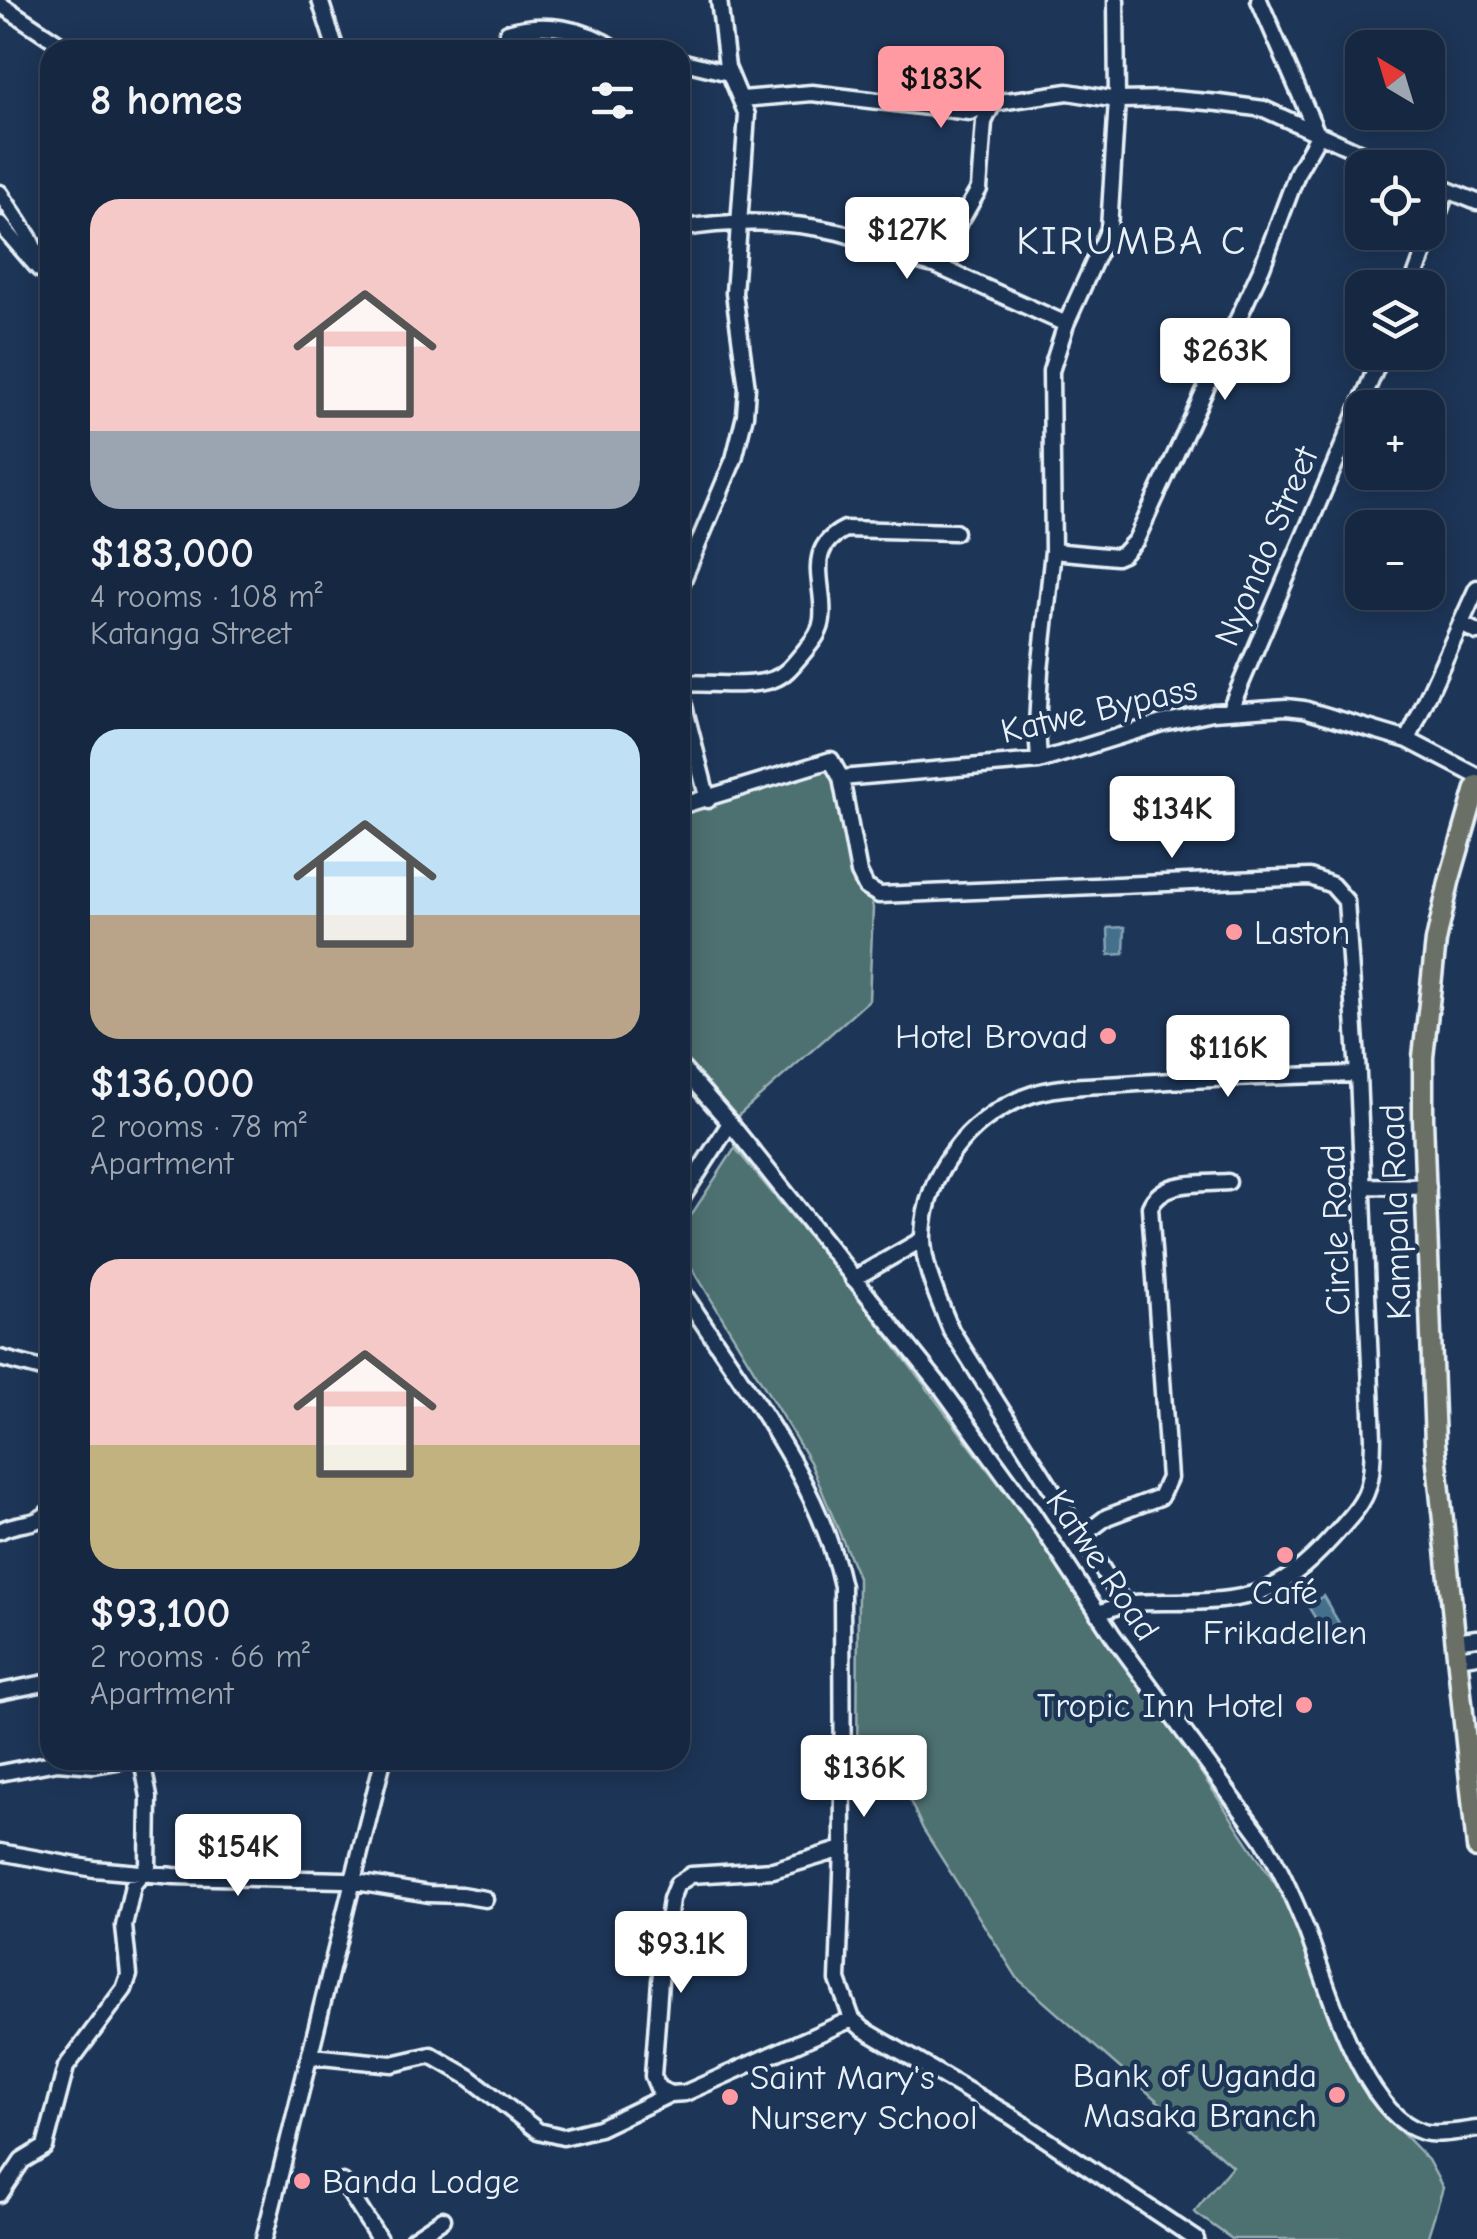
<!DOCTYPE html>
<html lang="en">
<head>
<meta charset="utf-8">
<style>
	body { margin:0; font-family:"Comic Neue",sans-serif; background:#1f3048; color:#f1f3f6; height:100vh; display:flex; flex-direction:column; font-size:38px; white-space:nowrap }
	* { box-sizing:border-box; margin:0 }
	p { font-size:32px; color:#9ea6b1 }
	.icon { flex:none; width:55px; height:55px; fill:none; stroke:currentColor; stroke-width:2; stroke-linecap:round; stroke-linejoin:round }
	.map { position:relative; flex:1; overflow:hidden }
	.side { position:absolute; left:40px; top:40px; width:650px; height:1730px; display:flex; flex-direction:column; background:#162841; border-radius:30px; box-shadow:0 5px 25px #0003,0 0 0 2px #35445a }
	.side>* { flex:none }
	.needle { width:65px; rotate:322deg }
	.buttons { position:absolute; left:1345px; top:30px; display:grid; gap:20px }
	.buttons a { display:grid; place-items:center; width:100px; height:100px; border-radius:20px; background:#162841; box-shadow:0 5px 25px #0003,0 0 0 2px #35445a; font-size:50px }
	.price { position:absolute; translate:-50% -85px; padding:0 22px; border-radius:10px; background:#fff; color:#222; font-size:32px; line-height:65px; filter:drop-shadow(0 2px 5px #0008) }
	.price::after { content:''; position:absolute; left:50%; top:60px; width:30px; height:22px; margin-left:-15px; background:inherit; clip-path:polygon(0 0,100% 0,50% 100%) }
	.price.on { background:#ff9aa2; color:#111 }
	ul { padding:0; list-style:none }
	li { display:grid; align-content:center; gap:20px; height:530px; padding:0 50px }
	li span { display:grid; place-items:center; height:310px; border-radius:30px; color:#555 }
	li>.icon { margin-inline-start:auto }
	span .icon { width:180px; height:180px; fill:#fffc; stroke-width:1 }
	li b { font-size:42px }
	h2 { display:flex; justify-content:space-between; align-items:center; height:120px; padding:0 50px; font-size:42px }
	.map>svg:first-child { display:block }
</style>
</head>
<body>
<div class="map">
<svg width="1477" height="2239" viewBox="0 0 1477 2239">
	<rect width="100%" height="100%" fill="#1d3557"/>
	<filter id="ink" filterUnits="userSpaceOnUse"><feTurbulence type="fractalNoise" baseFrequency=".01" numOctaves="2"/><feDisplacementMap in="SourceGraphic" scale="20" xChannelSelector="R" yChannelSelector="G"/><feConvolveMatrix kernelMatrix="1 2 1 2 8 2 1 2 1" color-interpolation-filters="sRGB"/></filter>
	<g filter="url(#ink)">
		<path fill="#4d6f70" stroke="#9ab0b4" stroke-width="2.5" d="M 831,760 L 873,908 L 869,1000 L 730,1123 L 680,1066 L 680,804 Z
			M 735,1148 L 856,1294 L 1065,1572 L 1172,1729 L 1304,1927 L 1368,2098 L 1428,2160 L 1443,2188 L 1427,2239 L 1232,2239 L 1194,2212 L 1232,2166 L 1018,1979 L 923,1829 L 904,1788 L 857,1800 L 858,1577 L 810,1462 L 680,1248 L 680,1232 Z"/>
		<path fill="#456f8c" stroke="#86a3b7" stroke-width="2.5" d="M 1125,927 L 1124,954 L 1109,955 L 1108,928 Z
			M 1323,1596 L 1342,1628 L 1327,1637 L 1308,1606 Z"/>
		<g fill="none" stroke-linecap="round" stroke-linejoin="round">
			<g stroke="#e8f1f8" stroke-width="21">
				<path id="minor" d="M 320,0 L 336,50
					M 0,4 L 69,50
					M 505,50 L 508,32 C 545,21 584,28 617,50
					M 680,61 L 729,73
					M 742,99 L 812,93 L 970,112 L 993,103 L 1068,92 L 1117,100 L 1173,99 L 1219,103 L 1264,109 L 1394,168
					M 1428,182 L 1477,202
					M 0,193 L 29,237 L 48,278
					M 0,224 L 39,269
					M 680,229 C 729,220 788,220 838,232 C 871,240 901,259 935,265 L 979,189 L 984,122 L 993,103
					M 935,265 L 1066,324
					M 1411,288 L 1447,190
					M 1053,551 L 1116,557 L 1123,554 L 1136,540 L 1262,267 L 1298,171 L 1318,136 L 1259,0
					M 680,587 L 734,459 L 745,415 L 747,388 L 734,293 L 747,115 L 727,67 L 719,0
					M 1461,624 L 1477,632
					M 680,683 C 705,683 752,688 774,679 C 787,674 794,663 803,653 C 811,643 821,633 822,619 C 826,584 802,550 845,529 L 955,532
					M 680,690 L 708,800
					M 1230,709 L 1383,352
					M 1408,740 L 1477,588
					M 1039,761 L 1037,726 L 1040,671 L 1053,551 L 1051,371 L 1066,324 L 1109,229 L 1117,100 L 1116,0
					M 841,778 L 859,873 L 866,887 L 879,895 L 1310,877 L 1332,885 L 1346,901 L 1358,1074
					M 680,806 L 831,760 L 841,778 L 1039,761 L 1162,723 L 1213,712 L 1286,707 L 1304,709 L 1408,740 L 1477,776
					M 680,1066 L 730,1123 L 941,1387 L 1033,1514 L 1114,1637 L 1262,1838 C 1280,1867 1293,1897 1306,1929 C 1327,1982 1362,2115 1423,2132 C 1438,2136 1461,2131 1477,2129
					M 1363,1186 L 1428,1187
					M 680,1201 L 730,1123
					M 853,1279 L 923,1239
					M 680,1288 C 739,1380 819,1478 842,1586 L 843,1849 L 838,1980 L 852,2019 L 863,2029 L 1011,2116 L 1196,2239
					M 0,1358 L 50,1371
					M 0,1531 C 19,1520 34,1528 50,1511
					M 1082,1536 L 1107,1517 L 1160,1497 L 1169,1478 L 1150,1207 C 1162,1179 1201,1184 1228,1182
					M 1098,1614 C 1124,1601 1144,1602 1173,1602 C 1246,1602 1280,1595 1330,1540 C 1368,1498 1372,1495 1373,1438 L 1358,1074 C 1280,1076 1201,1078 1123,1084 C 1091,1086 1055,1085 1025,1097 C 967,1120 926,1173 923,1235 C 922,1266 940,1302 951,1330 L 1123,1602
					M 1455,1641 L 1477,1638
					M 1458,1658 L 1477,1655
					M 0,1692 L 50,1682
					M 0,1773 L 57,1762 L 94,1765 L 123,1760
					M 843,1849 L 773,1870 L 691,1875 L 677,1884 L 671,1899 L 660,1981 L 653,2076 L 658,2088 L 670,2094 L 685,2093 L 852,2019
					M 0,1852 L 94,1869 L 174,1876 L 344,1880 L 429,1894 L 461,1895 L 485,1899
					M 311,2056 L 392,2064 L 431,2055 L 469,2077 L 538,2131 L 563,2137 L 599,2128 L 670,2094
					M 343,2182 L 379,2239
					M 0,2194 L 22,2161 L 45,2147 L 66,2067 L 124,1989 L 129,1975 L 124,1926 L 133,1885 L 148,1866 L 149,1797 L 142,1760
					M 264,2239 L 383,1760
					M 413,2239 L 443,2219"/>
			</g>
			<g stroke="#e8f1f8" stroke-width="25">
				<path id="major" d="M 1477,785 L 1449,882 L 1436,941 L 1423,1057 L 1423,1119 L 1435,1443 L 1477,1848"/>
			</g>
			<use href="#minor" stroke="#1d3557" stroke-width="14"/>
			<use href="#major" stroke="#6b7065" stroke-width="18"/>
		</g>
	</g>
	<g fill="#ff9aa2" stroke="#1d3557" stroke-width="4">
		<circle cx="1234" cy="932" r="10"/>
		<circle cx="1108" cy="1036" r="10"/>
		<circle cx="1285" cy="1555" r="10"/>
		<circle cx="1304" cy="1705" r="10"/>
		<circle cx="1337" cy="2095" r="10"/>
		<circle cx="730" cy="2097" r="10"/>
		<circle cx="302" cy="2181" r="10"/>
	</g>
	<g text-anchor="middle" stroke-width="9" stroke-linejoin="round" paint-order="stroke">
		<g font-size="35" fill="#e8f1f8" stroke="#1d3557">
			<text transform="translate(1266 546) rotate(-67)" y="12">Nyondo Street</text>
			<text transform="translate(1099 709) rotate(-13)" y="12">Katwe Bypass</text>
			<text transform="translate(1395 1212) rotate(-92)" y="12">Kampala Road</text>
			<text transform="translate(1335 1230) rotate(-92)" y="12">Circle Road</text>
			<text transform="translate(1103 1565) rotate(56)" y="12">Katwe Road</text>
		</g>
		<g font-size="35" fill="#e8f1f8" stroke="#1d3557" text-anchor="start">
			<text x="1254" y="944">Laston</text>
			<text x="1088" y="1048" text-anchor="end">Hotel Brovad</text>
			<text x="1285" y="1604" text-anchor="middle">Café<tspan x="1285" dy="40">Frikadellen</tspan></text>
			<text x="1284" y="1717" text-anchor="end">Tropic Inn Hotel</text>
			<text x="1317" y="2087" text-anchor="end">Bank of Uganda<tspan x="1317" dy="40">Masaka Branch</tspan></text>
			<text x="750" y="2089">Saint Mary's<tspan x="750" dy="40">Nursery School</tspan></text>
			<text x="322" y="2193">Banda Lodge</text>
		</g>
		<g font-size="40" letter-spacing="2.5" fill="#e8f1f8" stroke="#1d3557">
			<text x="1132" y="254">KIRUMBA C</text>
		</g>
	</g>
</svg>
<div class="buttons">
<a><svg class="needle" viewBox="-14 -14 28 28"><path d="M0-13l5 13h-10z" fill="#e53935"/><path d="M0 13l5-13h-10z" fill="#9ea6b1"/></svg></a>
<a><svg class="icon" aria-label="locate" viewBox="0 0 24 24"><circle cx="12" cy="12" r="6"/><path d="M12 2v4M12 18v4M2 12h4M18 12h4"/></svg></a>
<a><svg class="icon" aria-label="layers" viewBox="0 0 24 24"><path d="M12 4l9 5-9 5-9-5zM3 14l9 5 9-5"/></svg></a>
<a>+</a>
<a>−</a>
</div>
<b class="price on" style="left:941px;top:131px">$183K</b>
<b class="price" style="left:907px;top:282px">$127K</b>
<b class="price" style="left:1225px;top:403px">$263K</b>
<b class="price" style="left:1172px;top:861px">$134K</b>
<b class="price" style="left:1228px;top:1100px">$116K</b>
<b class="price" style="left:864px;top:1820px">$136K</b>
<b class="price" style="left:238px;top:1899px">$154K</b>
<b class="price" style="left:681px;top:1996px">$93.1K</b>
<section class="side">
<h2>8 homes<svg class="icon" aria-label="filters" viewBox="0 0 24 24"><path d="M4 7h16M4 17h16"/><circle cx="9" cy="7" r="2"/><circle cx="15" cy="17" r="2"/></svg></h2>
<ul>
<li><span style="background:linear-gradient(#f6c9c9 75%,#9aa5b1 0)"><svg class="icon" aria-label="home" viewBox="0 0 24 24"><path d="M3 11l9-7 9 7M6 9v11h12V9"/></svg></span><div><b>$183,000</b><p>4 rooms · 108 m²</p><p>Katanga Street</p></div></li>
<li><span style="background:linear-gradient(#bfe0f5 60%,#b9a48a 0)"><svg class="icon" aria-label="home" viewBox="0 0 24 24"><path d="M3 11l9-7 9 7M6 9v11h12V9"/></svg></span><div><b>$136,000</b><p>2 rooms · 78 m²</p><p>Apartment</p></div></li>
<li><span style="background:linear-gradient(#f6c9c9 60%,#c2b280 0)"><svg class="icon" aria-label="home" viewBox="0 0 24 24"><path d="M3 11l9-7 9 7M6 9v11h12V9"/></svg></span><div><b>$93,100</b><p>2 rooms · 66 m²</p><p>Apartment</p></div></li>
</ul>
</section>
</div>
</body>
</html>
